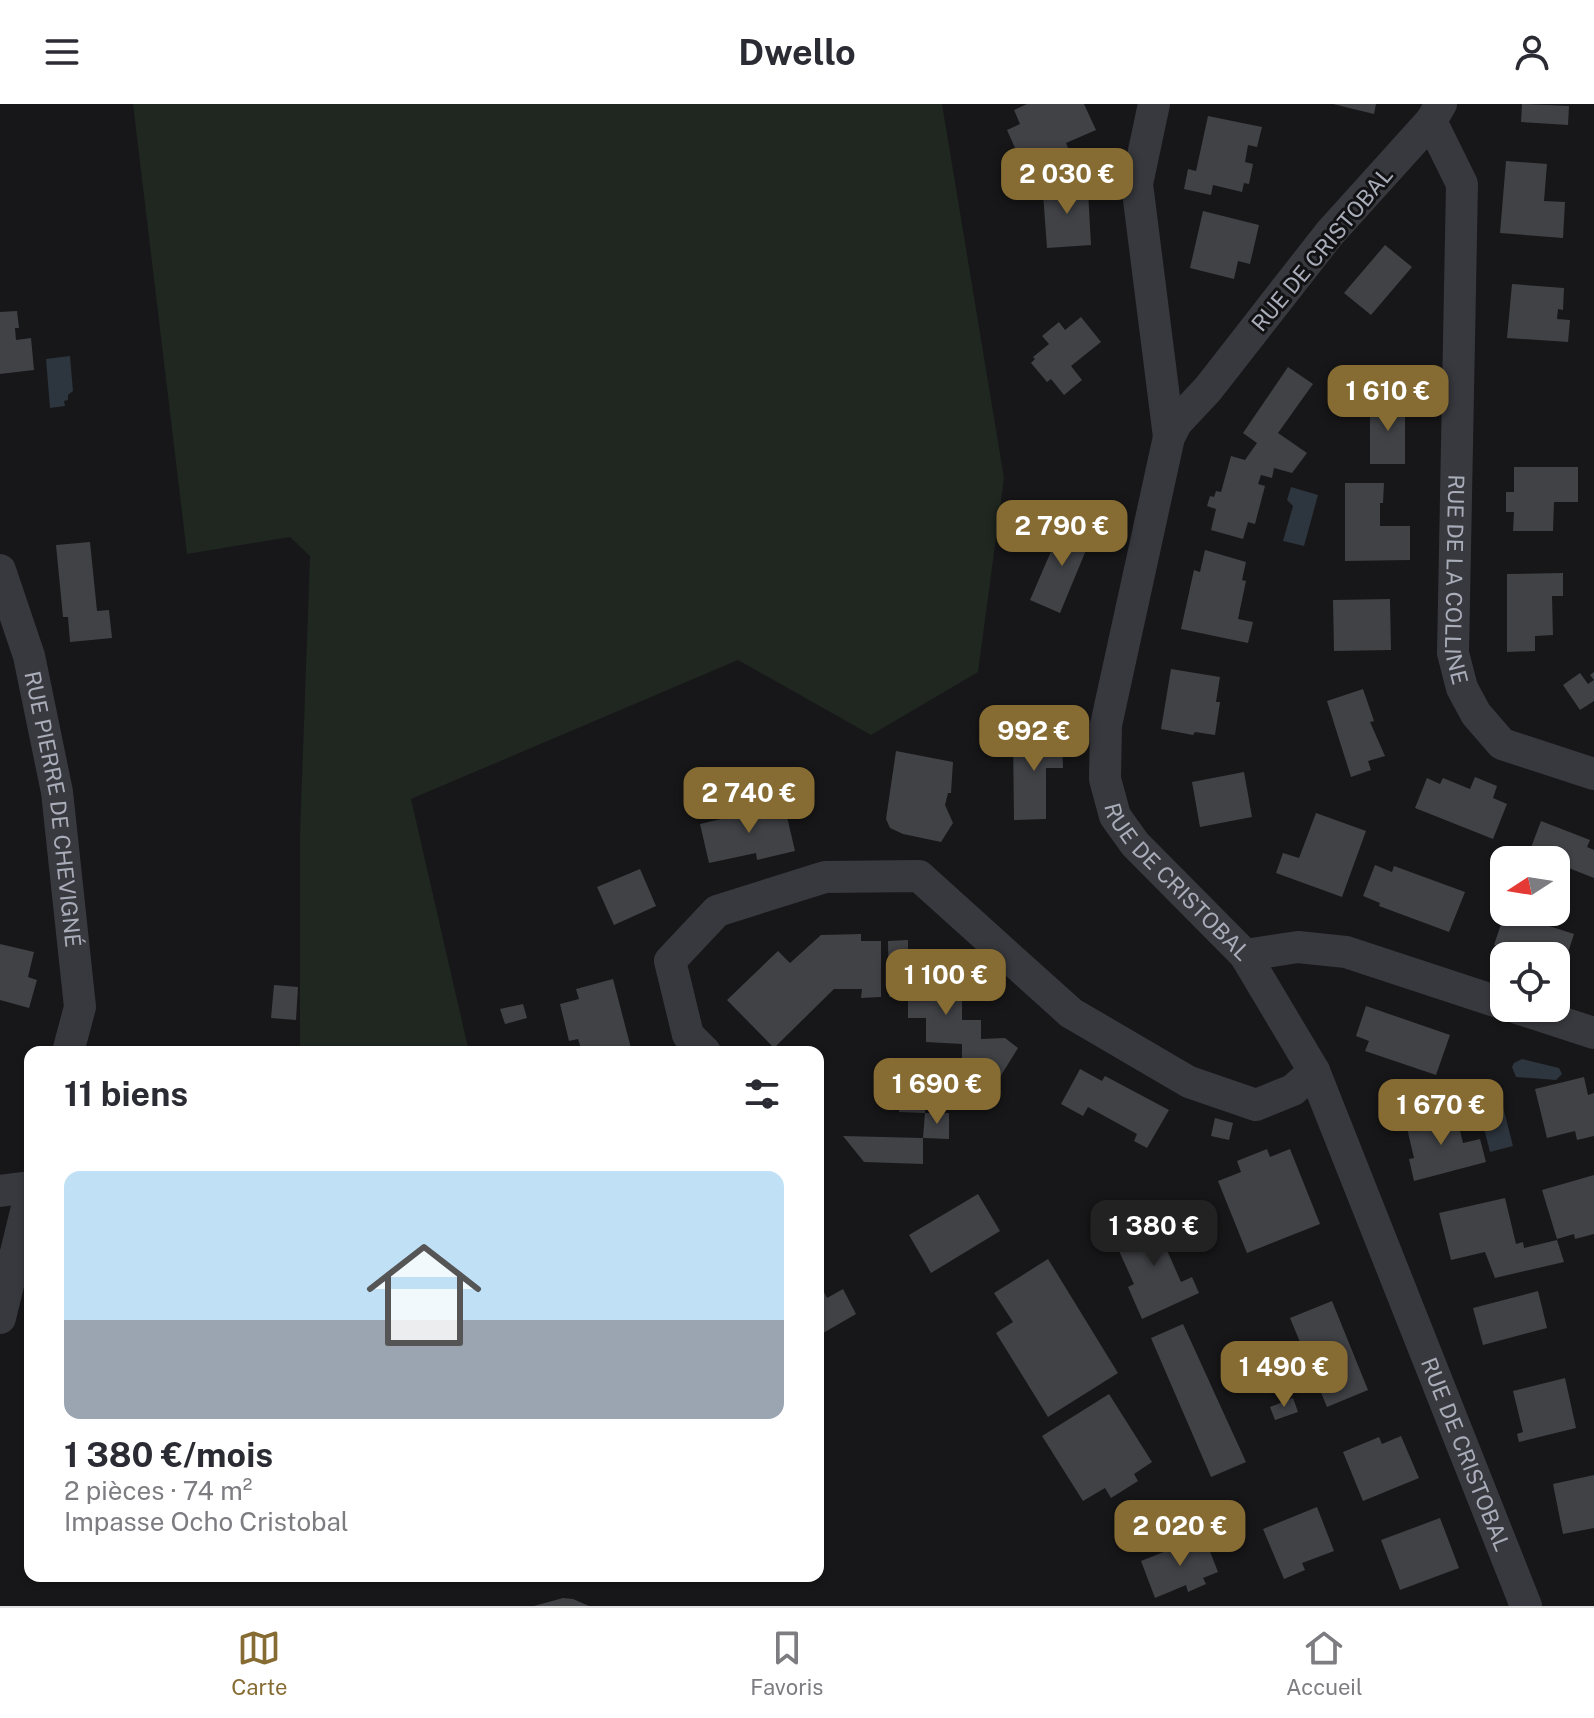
<!DOCTYPE html>
<html lang="fr">
<head>
<meta charset="utf-8">
<style>
	body { margin:0; font-family:"Public Sans",sans-serif; background:#f2f2f3; color:#2b2b33; height:100vh; display:flex; flex-direction:column; font-size:30px; white-space:nowrap }
	* { box-sizing:border-box; margin:0 }
	p { font-size:26px; color:#7c7c81 }
	.icon { flex:none; width:44px; height:44px; fill:none; stroke:currentColor; stroke-width:2; stroke-linecap:round; stroke-linejoin:round }
	.map { position:relative; flex:1; overflow:hidden }
	.details { position:absolute; left:24px; top:942px; width:800px; height:536px; display:flex; flex-direction:column; background:#fff; border-radius:16px; box-shadow:0 2px 6px #0004 }
	.details>* { flex:none }
	.needle { width:52px; rotate:258deg }
	.tools { position:absolute; left:1490px; top:742px; display:grid; gap:16px }
	.tools a { display:grid; place-items:center; width:80px; height:80px; border-radius:16px; background:#fff; box-shadow:0 2px 6px #0004; font-size:40px }
	.price { position:absolute; translate:-50% -68px; padding:0 18px; border-radius:16px; background:#866c33; color:#fff; font-size:26px; line-height:52px; filter:drop-shadow(0 2px 4px #0008) }
	.price::after { content:''; position:absolute; left:50%; top:48px; width:24px; height:18px; margin-left:-12px; background:inherit; clip-path:polygon(0 0,100% 0,50% 100%) }
	.price.current { background:#222; color:#fff }
	ul { padding:0; list-style:none }
	li { display:grid; align-content:center; gap:16px; height:424px; padding:0 40px }
	li span { display:grid; place-items:center; height:248px; border-radius:16px; color:#555 }
	li>.icon { margin-inline-start:auto }
	span .icon { width:144px; height:144px; fill:#fffc; stroke-width:1 }
	li b { font-size:34px }
	h2 { display:flex; justify-content:space-between; align-items:center; height:96px; padding:0 40px; font-size:34px }
	header { display:flex; justify-content:space-between; align-items:center; height:104px; padding:0 40px; background:#fff; font-size:36px; font-weight:700 }
	.tab-bar { display:flex; justify-content:space-around; align-items:center; height:112px; border-top:2px solid #e1e1e2; background:#fff; font-size:22px; color:#7c7c81 }
	.tab-bar a { display:grid; justify-items:center; gap:4px }
	.tab-bar .current { color:#866c33 }
	.map>svg:first-child { display:block }
</style>
</head>
<body>
<header><svg class="icon" aria-label="menu" viewBox="0 0 24 24"><path d="M4 6h16M4 12h16M4 18h16"/></svg>Dwello<svg class="icon" aria-label="person" viewBox="0 0 24 24"><circle cx="12" cy="8" r="4"/><path d="M4 21q1-7 8-7t8 7"/></svg></header>
<div class="map">
<svg width="1594" height="1502" viewBox="0 0 1594 1502">
	<rect width="100%" height="100%" fill="#171719"/>
	<path fill="#1f2720" d="M 133,0 L 942,0 L 1004,374 L 978,568 L 871,631 L 738,556 L 411,695 L 469,948 L 300,948 L 300,731 L 310,452 L 290,433 L 187,450 Z"/>
	<path fill="#2d353e" d="M 70,252 L 73,287 L 68,291 L 68,296 L 64,297 L 65,302 L 50,304 L 46,255 Z
		M 1291,383 L 1318,391 L 1304,442 L 1283,437 L 1293,402 L 1287,396 Z
		M 1522,955 L 1559,964 L 1562,970 L 1556,976 L 1516,973 L 1512,963 L 1514,959 Z
		M 1501,995 L 1513,1042 L 1490,1048 L 1478,1001 Z"/>
	<path fill="#414246" d="M 1027,0 L 1084,0 L 1096,26 L 1066,39 L 1068,44 L 1024,64 L 1007,26 L 1020,20 L 1014,6 Z
		M 1333,0 L 1376,0 L 1374,10 Z
		M 1522,0 L 1569,2 L 1568,21 L 1521,18 Z
		M 1208,12 L 1262,23 L 1257,43 L 1248,41 L 1245,58 L 1253,60 L 1249,80 L 1244,79 L 1242,88 L 1213,81 L 1211,91 L 1184,85 L 1188,65 L 1196,67 Z
		M 1506,57 L 1547,60 L 1544,97 L 1565,98 L 1563,134 L 1500,129 Z
		M 1072,76 L 1073,88 L 1088,87 L 1091,141 L 1047,144 L 1043,90 L 1053,89 L 1052,77 Z
		M 1203,107 L 1259,121 L 1250,160 L 1238,157 L 1234,175 L 1190,164 Z
		M 1385,141 L 1412,163 L 1371,211 L 1344,189 Z
		M 1512,180 L 1564,184 L 1563,206 L 1558,205 L 1557,215 L 1570,216 L 1568,238 L 1507,234 Z
		M 17,207 L 19,224 L 15,224 L 16,236 L 31,234 L 34,266 L 0,270 L 0,208 Z
		M 1081,213 L 1101,238 L 1071,262 L 1082,276 L 1064,291 L 1051,275 L 1047,278 L 1031,259 L 1035,255 L 1033,253 L 1049,240 L 1042,232 L 1059,218 L 1065,226 Z
		M 1288,263 L 1313,280 L 1278,329 L 1307,349 L 1292,369 L 1274,364 L 1272,374 L 1261,371 L 1258,380 L 1265,382 L 1255,420 L 1248,418 L 1243,435 L 1211,426 L 1216,405 L 1207,402 L 1210,392 L 1214,393 L 1216,387 L 1221,388 L 1231,352 L 1245,356 L 1257,339 L 1243,329 Z
		M 1392,297 L 1405,297 L 1405,360 L 1370,360 L 1370,298 Z
		M 1514,363 L 1578,363 L 1578,398 L 1554,398 L 1553,427 L 1513,427 L 1514,408 L 1506,408 L 1506,388 L 1514,388 Z
		M 1345,379 L 1384,379 L 1383,399 L 1380,399 L 1380,422 L 1410,422 L 1410,456 L 1345,457 Z
		M 1079,421 L 1094,427 L 1060,509 L 1030,496 L 1062,422 L 1075,428 Z
		M 90,438 L 97,507 L 109,506 L 112,534 L 70,538 L 68,513 L 63,513 L 56,441 Z
		M 1205,446 L 1246,458 L 1242,476 L 1246,477 L 1238,515 L 1253,518 L 1248,539 L 1181,525 L 1194,466 L 1200,468 Z
		M 1563,469 L 1563,492 L 1552,492 L 1553,531 L 1535,532 L 1535,547 L 1507,548 L 1507,470 Z
		M 1390,495 L 1391,546 L 1334,547 L 1333,496 Z
		M 1171,565 L 1220,573 L 1216,598 L 1220,598 L 1215,631 L 1195,628 L 1193,631 L 1161,625 Z
		M 1594,568 L 1594,597 L 1580,606 L 1563,581 L 1580,569 L 1588,580 L 1594,576 L 1590,571 Z
		M 1363,585 L 1374,617 L 1370,618 L 1385,652 L 1368,657 L 1371,666 L 1351,673 L 1327,597 Z
		M 1062,631 L 1063,664 L 1046,664 L 1046,715 L 1014,716 L 1013,632 Z
		M 896,647 L 953,658 L 951,689 L 948,689 L 945,701 L 953,719 L 941,738 L 903,730 L 890,724 L 886,715 Z
		M 1244,668 L 1252,713 L 1200,723 L 1192,678 Z
		M 1475,673 L 1497,682 L 1493,694 L 1507,700 L 1493,735 L 1415,704 L 1427,674 L 1440,680 L 1443,674 L 1470,685 Z
		M 784,700 L 795,747 L 757,756 L 756,749 L 709,759 L 700,720 Z
		M 1316,709 L 1366,727 L 1342,793 L 1276,769 L 1283,749 L 1299,754 Z
		M 1541,717 L 1590,736 L 1587,743 L 1594,746 L 1594,774 L 1556,759 L 1556,756 L 1548,756 L 1529,749 Z
		M 1375,761 L 1392,768 L 1394,762 L 1465,788 L 1449,828 L 1379,802 L 1380,799 L 1363,792 Z
		M 640,765 L 656,802 L 614,821 L 597,783 Z
		M 1505,808 L 1574,830 L 1563,864 L 1556,861 L 1556,852 L 1528,852 L 1494,841 Z
		M 861,830 L 861,837 L 881,837 L 881,893 L 861,894 L 862,885 L 834,885 L 774,944 L 727,896 L 778,847 L 790,859 L 821,831 Z
		M 908,836 L 908,856 L 926,856 L 926,869 L 944,869 L 944,889 L 962,889 L 962,916 L 981,916 L 981,935 L 1005,934 L 1018,944 L 1000,973 L 980,980 L 962,980 L 962,940 L 926,938 L 926,914 L 908,914 L 908,893 L 889,893 L 888,837 Z
		M 0,840 L 34,848 L 28,873 L 37,876 L 29,904 L 0,896 Z
		M 613,875 L 632,948 L 582,948 L 578,935 L 569,937 L 560,900 L 579,895 L 576,885 Z
		M 274,881 L 298,883 L 296,916 L 271,914 Z
		M 523,900 L 527,914 L 505,920 L 500,905 Z
		M 1366,902 L 1450,931 L 1436,971 L 1365,947 L 1369,937 L 1356,932 Z
		M 1080,965 L 1102,977 L 1105,972 L 1169,1006 L 1147,1044 L 1134,1037 L 1137,1030 L 1088,1003 L 1083,1012 L 1061,1000 Z
		M 1584,973 L 1588,991 L 1594,989 L 1594,1032 L 1577,1036 L 1575,1027 L 1547,1034 L 1535,985 Z
		M 900,982 L 925,983 L 925,1009 L 899,1008 Z
		M 1455,1007 L 1463,1039 L 1480,1035 L 1486,1058 L 1414,1077 L 1409,1055 L 1414,1054 L 1406,1020 Z
		M 925,1009 L 949,1009 L 949,1035 L 923,1034 Z
		M 1215,1014 L 1233,1019 L 1229,1036 L 1211,1032 Z
		M 843,1032 L 923,1034 L 923,1060 L 864,1058 Z
		M 1267,1045 L 1270,1053 L 1290,1045 L 1320,1120 L 1247,1149 L 1218,1077 L 1241,1068 L 1237,1057 Z
		M 1594,1071 L 1594,1130 L 1575,1135 L 1574,1130 L 1557,1135 L 1542,1086 Z
		M 978,1090 L 1000,1127 L 931,1169 L 909,1131 Z
		M 1505,1094 L 1516,1140 L 1523,1138 L 1524,1144 L 1557,1136 L 1564,1158 L 1495,1174 L 1485,1148 L 1451,1156 L 1439,1109 Z
		M 1167,1112 L 1178,1138 L 1166,1144 L 1181,1178 L 1192,1173 L 1199,1189 L 1142,1215 L 1128,1183 L 1134,1180 L 1114,1136 Z
		M 1048,1155 L 1118,1269 L 1048,1313 L 996,1229 L 1013,1218 L 994,1189 Z
		M 818,1176 L 827,1194 L 843,1185 L 856,1210 L 818,1232 Z
		M 1538,1187 L 1547,1224 L 1483,1241 L 1473,1204 Z
		M 1332,1197 L 1368,1286 L 1327,1303 L 1290,1214 Z
		M 1183,1220 L 1246,1358 L 1211,1373 L 1151,1234 Z
		M 1565,1274 L 1576,1324 L 1519,1338 L 1517,1330 L 1523,1328 L 1513,1287 Z
		M 1109,1290 L 1152,1358 L 1134,1370 L 1138,1377 L 1111,1394 L 1105,1384 L 1083,1397 L 1042,1332 Z
		M 1293,1294 L 1298,1308 L 1275,1316 L 1270,1303 Z
		M 1401,1332 L 1419,1374 L 1363,1397 L 1343,1348 L 1379,1333 L 1382,1340 Z
		M 1594,1371 L 1594,1424 L 1563,1430 L 1553,1380 Z
		M 1317,1403 L 1334,1447 L 1302,1459 L 1305,1466 L 1284,1475 L 1263,1425 Z
		M 1440,1414 L 1459,1464 L 1400,1486 L 1381,1436 Z
		M 1204,1432 L 1218,1468 L 1203,1474 L 1206,1480 L 1188,1488 L 1186,1481 L 1155,1494 L 1141,1457 Z
		M 563,1494 L 573,1495 L 589,1502 L 534,1502 Z"/>
	<g fill="none" stroke-linecap="round" stroke-linejoin="round">
		<g stroke="#38393e" stroke-width="32">
			<path d="M 1154,0 L 1137,80 L 1169,333"/>
			<path id="s1" d="M 1441,0 L 1431,17 L 1329,130 L 1208,285 L 1177,318 L 1169,333 L 1106,621 L 1105,675 L 1115,712 L 1135,740 L 1245,851 L 1314,967 L 1526,1502"/>
			<path id="s2" d="M 1431,17 L 1462,80 L 1453,549 L 1462,584 L 1476,610 L 1502,640 L 1594,670"/>
			<path id="s3" d="M 0,466 L 29,552 L 57,688 L 80,903 L 68,948"/>
			<path d="M 1245,851 L 1298,843 L 1346,848 L 1504,900"/>
			<path d="M 1517,904 L 1594,929"/>
			<path d="M 705,948 L 688,931 L 670,857 L 717,807 L 825,773 L 919,772 L 1071,909 L 1189,978 L 1256,1001 L 1293,986 L 1314,967"/>
			<path d="M 0,1087 L 30,1083"/>
			<path d="M 0,1214 L 30,1091"/>
		</g>
	</g>
	<g text-anchor="middle" stroke-width="6" stroke-linejoin="round" paint-order="stroke">
		<g font-size="22" fill="#a9adb9" stroke="#121214">
			<text transform="translate(1322 145) rotate(-50)" y="8">RUE DE CRISTOBAL</text>
			<text dy="8" stroke="none"><textPath href="#s2" startOffset="466">RUE DE LA COLLINE</textPath></text>
			<text dy="8" stroke="none"><textPath href="#s3" startOffset="246">RUE PIERRE DE CHEVIGNÉ</textPath></text>
			<text dy="8" stroke="none"><textPath href="#s1" startOffset="908">RUE DE CRISTOBAL</textPath></text>
			<text dy="8" stroke="none"><textPath href="#s1" startOffset="1556">RUE DE CRISTOBAL</textPath></text>
		</g>
	</g>
</svg>
<div class="tools">
<a><svg class="needle" viewBox="-14 -14 28 28"><path d="M0-13l5 13h-10z" fill="#e53935"/><path d="M0 13l5-13h-10z" fill="#7c7c81"/></svg></a>
<a><svg class="icon" aria-label="locate" viewBox="0 0 24 24"><circle cx="12" cy="12" r="6"/><path d="M12 2v4M12 18v4M2 12h4M18 12h4"/></svg></a>
</div>
<b class="price" style="left:1067px;top:112px">2 030 €</b>
<b class="price" style="left:1388px;top:329px">1 610 €</b>
<b class="price" style="left:1062px;top:464px">2 790 €</b>
<b class="price" style="left:1034px;top:669px">992 €</b>
<b class="price" style="left:749px;top:731px">2 740 €</b>
<b class="price" style="left:946px;top:913px">1 100 €</b>
<b class="price" style="left:937px;top:1022px">1 690 €</b>
<b class="price" style="left:1441px;top:1043px">1 670 €</b>
<b class="price current" style="left:1154px;top:1164px">1 380 €</b>
<b class="price" style="left:1284px;top:1305px">1 490 €</b>
<b class="price" style="left:1180px;top:1464px">2 020 €</b>
<section class="details">
<h2>11 biens<svg class="icon" aria-label="filters" viewBox="0 0 24 24"><path d="M4 7h16M4 17h16"/><circle cx="9" cy="7" r="2"/><circle cx="15" cy="17" r="2"/></svg></h2>
<ul>
<li><span style="background:linear-gradient(#bfe0f5 60%,#9aa5b1 0)"><svg class="icon" aria-label="home" viewBox="0 0 24 24"><path d="M3 11l9-7 9 7M6 9v11h12V9"/></svg></span><div><b>1 380 €/mois</b><p>2 pièces · 74 m²</p><p>Impasse Ocho Cristobal</p></div></li>
</ul>
</section>
</div>
<nav class="tab-bar">
<a class="current"><svg class="icon" aria-label="map" viewBox="0 0 24 24"><path d="M3 6l6-2 6 2 6-2v14l-6 2-6-2-6 2zM9 4v14M15 6v14"/></svg>Carte</a>
<a><svg class="icon" aria-label="saved" viewBox="0 0 24 24"><path d="M7 4h10v16l-5-4-5 4z"/></svg>Favoris</a>
<a><svg class="icon" aria-label="home" viewBox="0 0 24 24"><path d="M3 11l9-7 9 7M6 9v11h12V9"/></svg>Accueil</a>
</nav>
</body>
</html>
